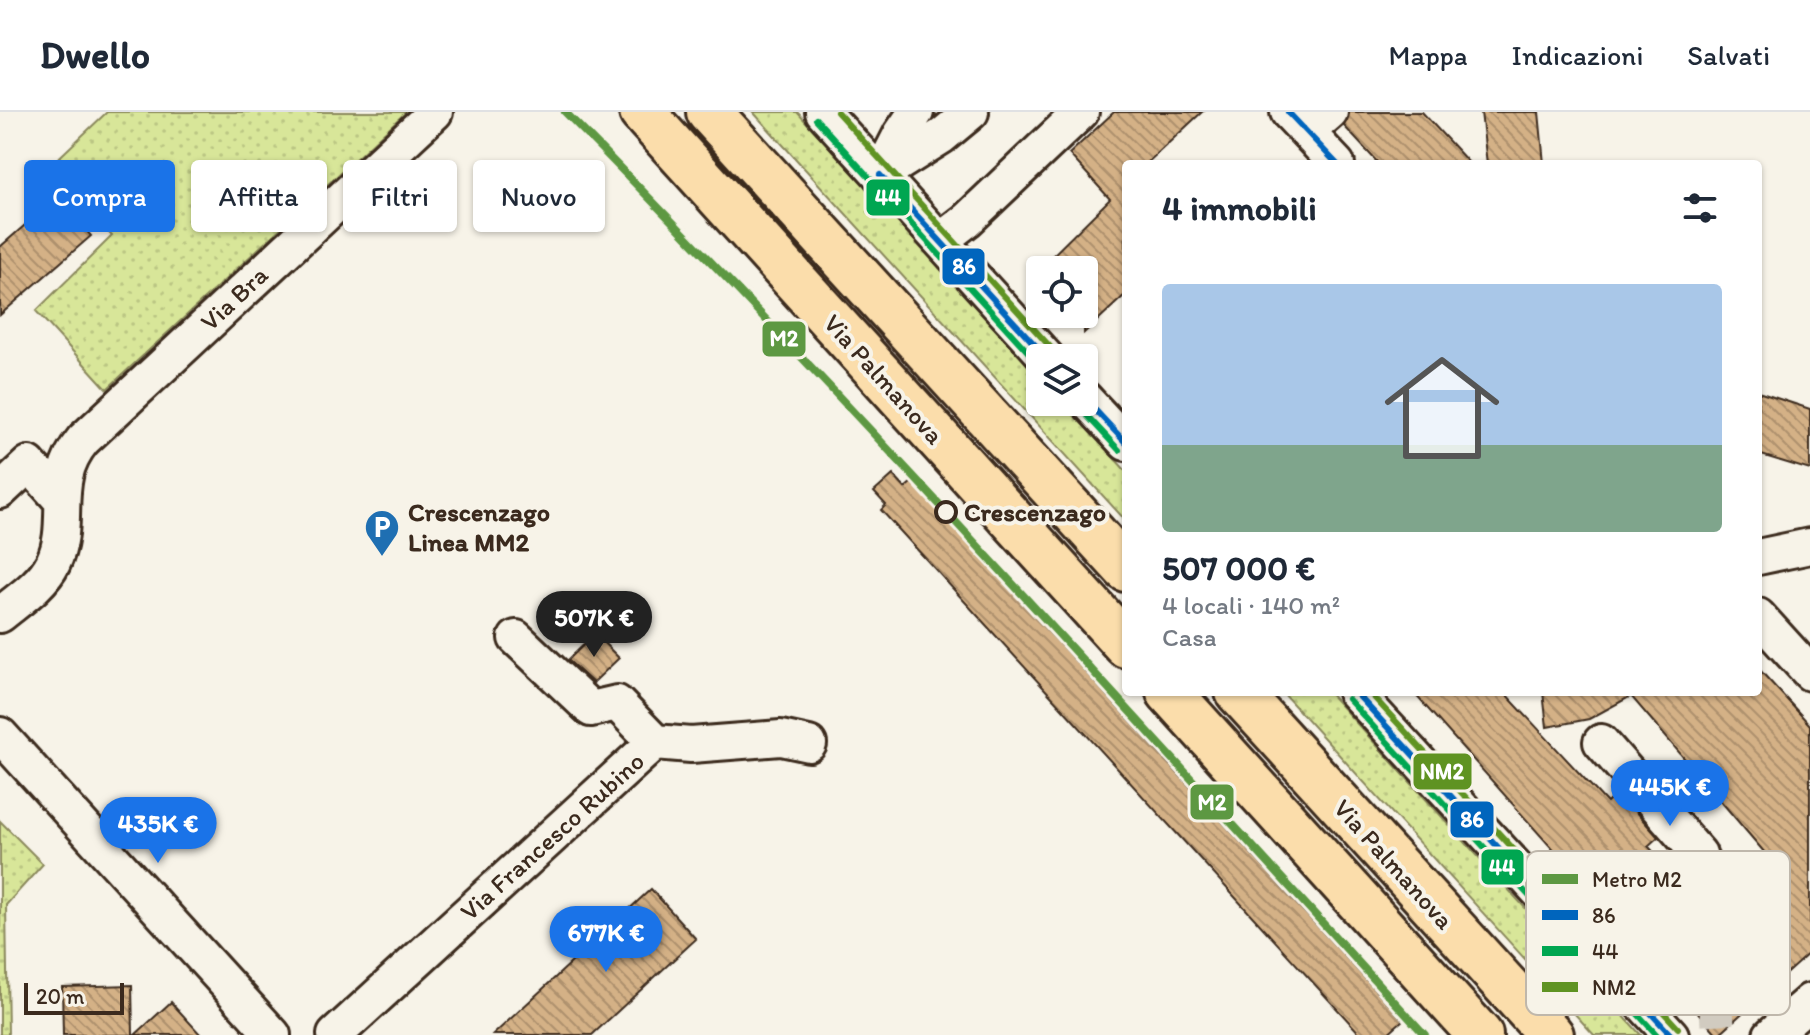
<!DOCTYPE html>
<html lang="it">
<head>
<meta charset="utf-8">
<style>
	body { margin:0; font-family:Itim,sans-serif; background:#f6f6f7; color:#1f2937; height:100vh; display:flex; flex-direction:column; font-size:30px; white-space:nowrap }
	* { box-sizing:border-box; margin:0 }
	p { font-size:26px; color:#747a83 }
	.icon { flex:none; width:44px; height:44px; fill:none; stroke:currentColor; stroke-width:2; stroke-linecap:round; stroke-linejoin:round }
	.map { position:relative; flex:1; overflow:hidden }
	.panel { position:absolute; left:1122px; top:48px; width:640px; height:536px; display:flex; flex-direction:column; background:#fff; border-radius:8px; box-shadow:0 2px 6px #0004 }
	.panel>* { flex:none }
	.banner { position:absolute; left:24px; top:48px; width:760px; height:72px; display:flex; gap:16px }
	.fabs { position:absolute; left:1026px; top:144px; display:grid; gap:16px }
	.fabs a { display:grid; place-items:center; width:72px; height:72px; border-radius:8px; background:#fff; box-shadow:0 2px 6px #0004; font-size:40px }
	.scale { position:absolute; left:24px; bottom:20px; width:100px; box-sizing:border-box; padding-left:8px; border:4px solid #3b2a1e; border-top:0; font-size:22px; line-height:28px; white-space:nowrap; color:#3b2a1e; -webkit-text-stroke:6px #f7f3e8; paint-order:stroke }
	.price { position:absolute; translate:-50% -68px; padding:0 18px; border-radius:28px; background:#1a73e8; color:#fff; font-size:26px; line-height:52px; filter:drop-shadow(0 2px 4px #0008) }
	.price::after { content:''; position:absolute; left:50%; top:48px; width:24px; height:18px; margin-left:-12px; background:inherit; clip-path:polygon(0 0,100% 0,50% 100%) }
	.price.on { background:#222; color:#fff }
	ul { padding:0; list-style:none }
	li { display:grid; align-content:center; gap:16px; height:424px; padding:0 40px }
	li+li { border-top:2px solid #e0e1e3 }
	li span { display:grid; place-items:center; height:248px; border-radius:8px; color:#555 }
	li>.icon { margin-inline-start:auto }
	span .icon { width:144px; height:144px; fill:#fffc; stroke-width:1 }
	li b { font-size:34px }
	h2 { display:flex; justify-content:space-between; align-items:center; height:96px; padding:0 40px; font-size:34px }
	.pill { padding:0 28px; border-radius:8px; background:#fff; box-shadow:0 2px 6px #0004; font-size:28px; line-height:72px }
	.pill.on { background:#1a73e8; color:#fff }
	header { display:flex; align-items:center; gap:48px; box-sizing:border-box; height:112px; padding:0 40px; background:#fff; border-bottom:2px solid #e0e1e3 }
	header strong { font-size:38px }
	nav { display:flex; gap:44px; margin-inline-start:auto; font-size:28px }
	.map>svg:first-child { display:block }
</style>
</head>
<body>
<header>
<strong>Dwello</strong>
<nav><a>Mappa</a><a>Indicazioni</a><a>Salvati</a></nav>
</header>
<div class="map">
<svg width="1810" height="923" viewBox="0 0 1810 923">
	<defs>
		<pattern id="grass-dots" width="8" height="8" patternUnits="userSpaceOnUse" patternTransform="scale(2)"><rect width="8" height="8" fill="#d8e699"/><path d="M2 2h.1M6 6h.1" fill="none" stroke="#bac583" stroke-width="1.8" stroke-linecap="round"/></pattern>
		<pattern id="building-back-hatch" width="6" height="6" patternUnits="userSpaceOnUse" patternTransform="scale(2)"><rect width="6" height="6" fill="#d4b186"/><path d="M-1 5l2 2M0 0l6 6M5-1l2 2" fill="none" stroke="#ad906d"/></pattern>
	</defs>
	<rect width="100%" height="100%" fill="#f7f3e8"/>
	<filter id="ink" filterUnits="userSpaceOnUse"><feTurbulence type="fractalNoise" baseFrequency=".0125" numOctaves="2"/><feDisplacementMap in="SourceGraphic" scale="16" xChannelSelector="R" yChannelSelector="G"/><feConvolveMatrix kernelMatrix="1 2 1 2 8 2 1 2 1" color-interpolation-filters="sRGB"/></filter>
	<g filter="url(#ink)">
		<path fill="url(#grass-dots)" stroke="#8a885c" stroke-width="2" d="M 107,0 L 406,0 L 107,277 L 36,199 L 112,124 L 47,57 Z
			M 753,0 L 797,0 L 1040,265 L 1040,290 L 1063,290 L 1126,359 L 1126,409 Z
			M 1282,580 L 1328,580 L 1641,923 L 1594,923 Z
			M 0,709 L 43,752 L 6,793 L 8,923 L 0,923 Z"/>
		<path fill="url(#building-back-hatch)" stroke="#3b2a1e" stroke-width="2" d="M 1114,0 L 1202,0 L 1146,52 L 1126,52 L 1126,182 L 1084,221 L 1084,158 L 1038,158 L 1110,87 L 1069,42 Z
			M 1349,0 L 1422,0 L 1470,52 L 1379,52 L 1344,14 Z
			M 1481,0 L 1539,0 L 1544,52 L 1487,52 Z
			M 57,85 L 91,124 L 0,203 L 0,135 Z
			M 1758,280 L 1810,297 L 1810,358 L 1758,342 Z
			M 893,363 L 905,376 L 912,370 L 1403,908 L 1386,923 L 1361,923 L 881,398 L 886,393 L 874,380 Z
			M 595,522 L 619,546 L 593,571 L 568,548 Z
			M 1758,556 L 1810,613 L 1810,840 L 1718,923 L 1413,580 L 1504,580 L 1607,691 L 1618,680 L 1658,725 L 1648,734 L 1690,779 L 1696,791 L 1705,796 L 1715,796 L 1725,790 L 1730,781 L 1729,772 L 1765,741 L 1631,584 L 1589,607 L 1547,615 L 1543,580 L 1758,580 Z
			M 651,777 L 696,827 L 592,923 L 493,923 Z
			M 132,873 L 133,923 L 63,923 L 62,875 Z
			M 171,890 L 201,923 L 135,923 Z"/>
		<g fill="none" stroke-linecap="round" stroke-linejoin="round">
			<path stroke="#d1cbc0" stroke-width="34" stroke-dasharray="34 17" stroke-linecap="butt" d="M 1710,777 L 1718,923"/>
			<g stroke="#3b2a1e" stroke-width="40">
				<path id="minor" d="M 823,0 L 1047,246
					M 1288,0 L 1337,52
					M 1307,20 L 1330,0
					M 880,63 L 942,24 L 971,0
					M 880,63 L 901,22 L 916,0
					M 941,128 L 967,108 L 1081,0
					M 1084,286 L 1126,331
					M 0,379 L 29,352 L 62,389
					M 1758,445 L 1810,434
					M 0,503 C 18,488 42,473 53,451 C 73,409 48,370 83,328 L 435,0
					M 1758,504 L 1810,561
					M 516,526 L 591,597 L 617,591 L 655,630
					M 1355,580 L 1671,923
					M 0,623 L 273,923
					M 1601,630 L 1699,742 L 1710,777
					M 335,923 L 655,630 L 691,633 L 781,626 L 809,632
					M 1771,923 L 1810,889"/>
			</g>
			<g stroke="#3b2a1e" stroke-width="50">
				<path id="highway" d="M 642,0 L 1126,533
					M 709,0 L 1126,457
					M 1169,580 L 1480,923
					M 1238,580 L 1551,923"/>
			</g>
			<use href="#minor" stroke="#f7f3e8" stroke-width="34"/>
			<use href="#highway" stroke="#fbddab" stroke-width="44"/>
			<g stroke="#f7f3e8" stroke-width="12">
				<path id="bus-1" d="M 1288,0 L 1337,52
					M 880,63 L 1047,246
					M 1084,286 L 1126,331
					M 1355,580 L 1671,923"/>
			</g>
			<g stroke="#f7f3e8" stroke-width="12">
				<path id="bus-2" d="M 816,7 L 1040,253
					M 1077,293 L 1119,338
					M 1348,587 L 1657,923"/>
			</g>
			<g stroke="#f7f3e8" stroke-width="12">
				<path id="bus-3" d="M 837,0 L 1054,239
					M 1369,580 L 1678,916"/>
			</g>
			<use href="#bus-1" stroke="#0065bd" stroke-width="6"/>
			<use href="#bus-2" stroke="#00a651" stroke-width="6"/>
			<use href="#bus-3" stroke="#5f9322" stroke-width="6"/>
			<g stroke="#f7f3e8" stroke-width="14">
				<path id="metro-1" d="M 565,0 C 861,299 1141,613 1425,923"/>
			</g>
			<use href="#metro-1" stroke="#5d9842" stroke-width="8"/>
		</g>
	</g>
	<defs>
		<g id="parking-pin" transform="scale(1.8)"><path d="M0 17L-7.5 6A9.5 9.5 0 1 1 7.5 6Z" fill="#1f6fb2" stroke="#f7f3e8"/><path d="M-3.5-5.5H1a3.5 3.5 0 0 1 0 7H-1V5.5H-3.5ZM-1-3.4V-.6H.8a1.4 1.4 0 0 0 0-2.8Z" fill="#fff"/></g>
	</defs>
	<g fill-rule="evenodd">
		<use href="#parking-pin" x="382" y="415"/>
	</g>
	<circle fill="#f7f3e8" stroke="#3b2a1e" stroke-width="4" cx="946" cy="400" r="10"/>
	<g text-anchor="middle" stroke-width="8" stroke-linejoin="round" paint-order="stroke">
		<g font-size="26" fill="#3b2a1e" stroke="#f7f3e8">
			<text transform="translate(234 186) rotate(-43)" y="9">Via Bra</text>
			<text transform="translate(884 267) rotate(48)" y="9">Via Palmanova</text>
			<text transform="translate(552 724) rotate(-42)" y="9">Via Francesco Rubino</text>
			<text transform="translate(1394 752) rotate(48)" y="9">Via Palmanova</text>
		</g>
		<g font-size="26" font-weight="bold" fill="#3b2a1e" stroke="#f7f3e8" text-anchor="start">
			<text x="408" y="409">Crescenzago<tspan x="408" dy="30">Linea MM2</tspan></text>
		</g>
		<g font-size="26" font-weight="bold" fill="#3b2a1e" stroke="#f7f3e8" text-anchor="start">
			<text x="964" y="409">Crescenzago</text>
		</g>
	</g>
	<rect x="1526" y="739" width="264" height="164" rx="12" fill="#f7f3e8" stroke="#bfb7ab" stroke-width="2"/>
	<rect x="1542" y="762" width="36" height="10" fill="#5d9842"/>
	<rect x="1542" y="798" width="36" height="10" fill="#0065bd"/>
	<rect x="1542" y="834" width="36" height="10" fill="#00a651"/>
	<rect x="1542" y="870" width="36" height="10" fill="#5f9322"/>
	<g font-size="22" fill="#3b2a1e">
		<text x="1592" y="775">Metro M2</text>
		<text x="1592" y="811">86</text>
		<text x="1592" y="847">44</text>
		<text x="1592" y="883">NM2</text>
	</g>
	<g stroke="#f7f3e8" stroke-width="3">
		<rect x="865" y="66" width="46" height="39" rx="8" fill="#00a651"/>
		<rect x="941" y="135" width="45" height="39" rx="8" fill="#0065bd"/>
		<rect x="761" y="208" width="46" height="38" rx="8" fill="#5d9842"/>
		<rect x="1412" y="640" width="61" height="39" rx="8" fill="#5f9322"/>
		<rect x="1189" y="671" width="46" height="38" rx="8" fill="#5d9842"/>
		<rect x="1449" y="688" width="46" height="39" rx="8" fill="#0065bd"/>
		<rect x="1480" y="736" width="45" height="38" rx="8" fill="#00a651"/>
	</g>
	<g font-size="22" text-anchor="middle" font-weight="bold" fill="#fff">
		<text x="888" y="93">44</text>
		<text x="964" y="162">86</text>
		<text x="784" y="234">M2</text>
		<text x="1442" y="667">NM2</text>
		<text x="1212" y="698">M2</text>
		<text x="1472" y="715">86</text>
		<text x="1502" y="763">44</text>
	</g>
</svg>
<div class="fabs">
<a><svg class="icon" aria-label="locate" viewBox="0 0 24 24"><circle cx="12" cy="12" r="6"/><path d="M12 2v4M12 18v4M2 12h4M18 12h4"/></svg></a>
<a><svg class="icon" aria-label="layers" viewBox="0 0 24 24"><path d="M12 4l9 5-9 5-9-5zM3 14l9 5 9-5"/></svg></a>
</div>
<div class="scale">20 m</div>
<b class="price on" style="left:594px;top:547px">507K €</b>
<b class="price" style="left:1670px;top:716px">445K €</b>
<b class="price" style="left:158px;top:753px">435K €</b>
<b class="price" style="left:606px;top:862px">677K €</b>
<div class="banner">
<a class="pill on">Compra</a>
<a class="pill">Affitta</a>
<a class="pill">Filtri</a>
<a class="pill">Nuovo</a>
</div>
<section class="panel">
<h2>4 immobili<svg class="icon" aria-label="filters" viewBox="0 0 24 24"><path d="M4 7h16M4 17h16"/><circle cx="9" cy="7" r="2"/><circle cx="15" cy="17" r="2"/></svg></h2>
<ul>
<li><span style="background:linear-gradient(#a9c7e8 65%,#7fa58c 0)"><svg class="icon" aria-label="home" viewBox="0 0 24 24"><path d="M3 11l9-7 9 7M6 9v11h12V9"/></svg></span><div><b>507 000 €</b><p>4 locali · 140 m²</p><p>Casa</p></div></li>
</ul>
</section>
</div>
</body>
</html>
